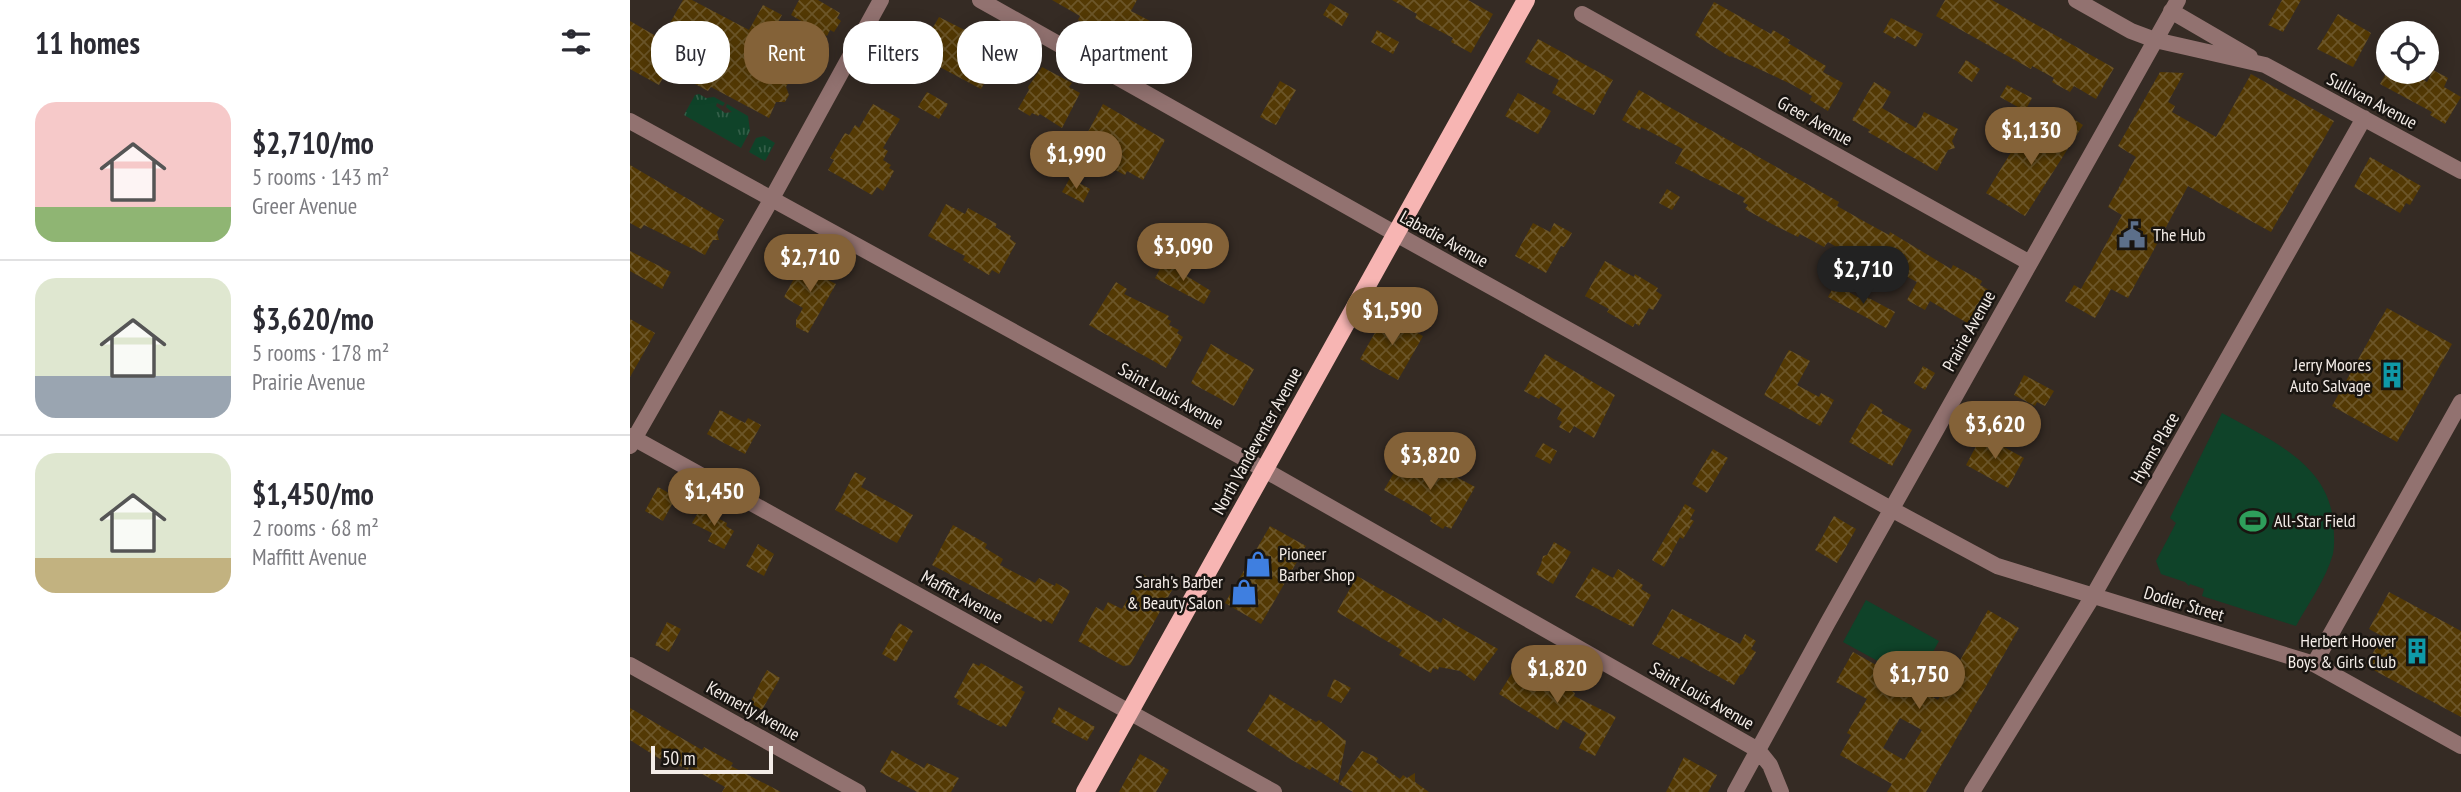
<!DOCTYPE html>
<html lang="en">
<head>
<meta charset="utf-8">
<style>
	body { margin:0; font-family:"PT Sans Narrow",sans-serif; background:#f2f2f3; color:#2b2b33; height:100vh; display:flex; flex-direction:column; font-size:26px; white-space:nowrap }
	* { box-sizing:border-box; margin:0 }
	p { font-size:23px; color:#7c7c81 }
	.icon { flex:none; width:38px; height:38px; fill:none; stroke:currentColor; stroke-width:2; stroke-linecap:round; stroke-linejoin:round }
	.map { position:relative; flex:1; overflow:hidden }
	.panel { display:flex; flex-direction:column; background:#fff; width:630px }
	.panel>* { flex:none }
	.banner { position:absolute; left:21px; top:21px; width:665px; height:63px; display:flex; gap:14px }
	.tools { position:absolute; left:1746px; top:21px; display:grid; gap:14px }
	.tools a { display:grid; place-items:center; width:63px; height:63px; border-radius:50%; background:#fff; box-shadow:0 4px 18px #0003; font-size:35px }
	.scale { position:absolute; left:21px; bottom:18px; width:122px; box-sizing:border-box; padding-left:7px; border:4px solid #f4ede8; border-top:0; font-size:19px; line-height:24px; white-space:nowrap; color:#f4ede8; -webkit-text-stroke:5px #191511; paint-order:stroke }
	.price { position:absolute; translate:-50% -60px; padding:0 16px; border-radius:24px; background:#846238; color:#fff; font-size:23px; line-height:46px; filter:drop-shadow(0 2px 4px #0008) }
	.price::after { content:''; position:absolute; left:50%; top:42px; width:21px; height:16px; margin-left:-10px; background:inherit; clip-path:polygon(0 0,100% 0,50% 100%) }
	.price.current { background:#222; color:#fff }
	ul { padding:0; list-style:none }
	li { display:flex; align-items:center; gap:21px; height:175px; padding:0 35px }
	li+li { border-top:2px solid #e1e1e2 }
	li span { display:grid; place-items:center; flex:none; width:196px; height:140px; border-radius:21px; color:#555 }
	li>.icon { margin-inline-start:auto }
	span .icon { width:84px; height:84px; fill:#fffc; stroke-width:1 }
	li b { font-size:30px }
	h2 { display:flex; justify-content:space-between; align-items:center; height:84px; padding:0 35px; font-size:30px }
	.pill { padding:0 24px; border-radius:28px; background:#fff; box-shadow:0 4px 18px #0003; font-size:24px; line-height:63px }
	.pill.current { background:#846238; color:#fff }
	main { display:flex; flex:1; min-height:0 }
	.map>svg:first-child { display:block }
</style>
</head>
<body>
<main>
<section class="panel">
<h2>11 homes<svg class="icon" aria-label="filters" viewBox="0 0 24 24"><path d="M4 7h16M4 17h16"/><circle cx="9" cy="7" r="2"/><circle cx="15" cy="17" r="2"/></svg></h2>
<ul>
<li><span style="background:linear-gradient(#f6c9c9 75%,#8fb573 0)"><svg class="icon" aria-label="home" viewBox="0 0 24 24"><path d="M3 11l9-7 9 7M6 9v11h12V9"/></svg></span><div><b>$2,710/mo</b><p>5 rooms · 143 m²</p><p>Greer Avenue</p></div></li>
<li><span style="background:linear-gradient(#dfe7d0 70%,#9aa5b1 0)"><svg class="icon" aria-label="home" viewBox="0 0 24 24"><path d="M3 11l9-7 9 7M6 9v11h12V9"/></svg></span><div><b>$3,620/mo</b><p>5 rooms · 178 m²</p><p>Prairie Avenue</p></div></li>
<li><span style="background:linear-gradient(#dfe7d0 75%,#c2b280 0)"><svg class="icon" aria-label="home" viewBox="0 0 24 24"><path d="M3 11l9-7 9 7M6 9v11h12V9"/></svg></span><div><b>$1,450/mo</b><p>2 rooms · 68 m²</p><p>Maffitt Avenue</p></div></li>
</ul>
</section>
<div class="map">
<svg width="1831" height="792" viewBox="0 0 1831 792">
	<defs>
		<pattern id="grass-tufts" width="24" height="20" patternUnits="userSpaceOnUse" patternTransform="scale(1.75)"><rect width="24" height="20" fill="#0f4329"/><path d="M3 7l-1-3M5 7V3M7 7l1-3M15 17l-1-3M17 17v-4M19 17l1-3" fill="none" stroke="#335e48"/></pattern>
		<pattern id="building-cross-hatch" width="8" height="8" patternUnits="userSpaceOnUse" patternTransform="scale(1.75)"><rect width="8" height="8" fill="#533904"/><path d="M0 0l8 8M0 8l8-8" fill="none" stroke="#6c5629"/></pattern>
	</defs>
	<rect width="100%" height="100%" fill="#352b24"/>
	<path fill="url(#grass-tufts)" d="M 69,94 L 76,98 L 84,97 L 95,103 L 93,106 L 87,103 L 86,106 L 95,113 L 102,112 L 96,107 L 97,104 L 118,116 L 120,131 L 111,148 L 54,115 L 65,95 Z
		M 134,136 L 145,143 L 135,161 L 119,152 L 126,138 Z"/>
	<path fill="#0f4329" d="M 1592,413 C 1637,438 1698,463 1703,521 C 1704,532 1705,543 1703,554 C 1696,579 1678,604 1666,626 L 1572,596 L 1574,589 L 1560,584 L 1559,586 L 1555,582 L 1531,574 L 1526,561 L 1546,523 L 1540,518 Z
		M 1236,600 L 1309,641 L 1286,682 L 1213,642 Z"/>
	<path fill="url(#building-cross-hatch)" fill-rule="evenodd" d="M 53,0 L 62,0 L 119,30 L 133,5 L 152,15 L 131,52 L 165,70 L 156,87 L 159,95 L 155,102 L 146,102 L 139,118 L 81,87 L 78,91 L 65,84 L 68,77 L 42,62 L 29,85 L 0,69 L 0,21 L 31,39 Z
		M 169,0 L 188,0 L 210,13 L 207,18 L 211,21 L 204,32 L 200,30 L 197,36 L 161,15 Z
		M 422,0 L 507,0 L 501,11 L 520,21 L 507,46 L 499,42 L 497,47 L 448,20 L 450,16 Z
		M 762,0 L 838,0 L 863,14 L 841,53 L 821,42 L 823,38 L 785,18 L 787,14 Z
		M 1315,0 L 1362,0 L 1484,68 L 1466,99 L 1444,86 L 1440,92 L 1422,82 L 1424,78 L 1402,66 L 1401,69 L 1306,16 Z
		M 1652,0 L 1671,0 L 1653,32 L 1638,25 Z
		M 1084,2 L 1141,34 L 1143,30 L 1160,40 L 1158,43 L 1196,66 L 1193,72 L 1213,83 L 1198,111 L 1180,100 L 1182,96 L 1161,84 L 1101,56 L 1100,57 L 1065,35 Z
		M 700,3 L 719,14 L 712,26 L 693,15 Z
		M 1708,14 L 1741,33 L 1723,67 L 1687,49 Z
		M 309,17 L 370,48 L 368,51 L 372,53 L 351,89 L 291,57 L 294,50 L 291,48 Z
		M 1261,18 L 1293,34 L 1286,47 L 1267,36 L 1265,39 L 1253,32 Z
		M 747,30 L 769,42 L 763,54 L 741,42 Z
		M 908,39 L 983,80 L 964,115 L 922,93 L 929,80 L 895,62 Z
		M 1336,60 L 1350,69 L 1342,82 L 1328,73 Z
		M 412,67 L 442,83 L 439,87 L 450,93 L 432,128 L 410,114 L 408,116 L 402,113 L 400,116 L 388,109 L 399,90 L 398,87 Z
		M 1803,70 L 1818,78 L 1814,87 L 1831,97 L 1815,124 L 1800,115 L 1802,112 L 1750,84 L 1757,72 L 1779,72 L 1797,82 Z
		M 1530,72 L 1554,73 L 1538,102 L 1545,106 L 1542,112 L 1586,137 L 1621,74 L 1704,121 L 1641,232 L 1558,186 L 1498,298 L 1481,289 L 1465,318 L 1435,301 L 1444,285 L 1451,289 L 1492,215 L 1478,207 L 1506,157 L 1488,146 Z
		M 650,81 L 666,90 L 646,125 L 630,117 Z
		M 1244,82 L 1261,92 L 1252,108 L 1286,128 L 1294,112 L 1328,129 L 1322,141 L 1325,148 L 1318,150 L 1307,171 L 1238,132 L 1240,130 L 1222,120 Z
		M 1377,85 L 1402,98 L 1395,111 L 1370,97 Z
		M 1009,90 L 1209,202 L 1207,206 L 1237,223 L 1259,235 L 1260,232 L 1321,269 L 1323,265 L 1352,281 L 1350,285 L 1359,290 L 1339,324 L 1300,301 L 1295,310 L 1277,300 L 1287,282 L 1263,269 L 1259,277 L 1253,274 L 1250,281 L 1219,262 L 1222,256 L 1198,242 L 1194,247 L 1170,234 L 1168,237 L 1142,224 L 1115,209 L 1118,205 L 1113,202 L 1115,198 L 1045,163 L 1053,149 L 1011,127 L 1010,130 L 992,120 Z
		M 297,92 L 318,104 L 309,119 L 288,107 Z
		M 888,93 L 921,111 L 908,134 L 875,116 Z
		M 243,104 L 270,119 L 253,148 L 258,151 L 253,160 L 261,165 L 259,168 L 264,171 L 253,191 L 247,187 L 242,195 L 198,170 L 204,160 L 200,158 L 215,133 L 219,135 L 225,125 L 229,128 Z
		M 473,104 L 535,140 L 513,180 L 497,171 L 495,175 L 481,168 L 485,161 L 468,152 L 469,149 L 453,141 Z
		M 1439,116 L 1453,125 L 1395,216 L 1356,193 L 1396,128 L 1423,143 Z
		M 1740,157 L 1791,186 L 1780,205 L 1776,203 L 1770,213 L 1724,187 Z
		M 0,165 L 94,220 L 87,232 L 89,240 L 83,240 L 75,255 L 14,225 L 11,229 L 0,223 Z
		M 440,178 L 460,189 L 453,203 L 432,192 Z
		M 1037,189 L 1050,197 L 1042,210 L 1029,203 Z
		M 316,204 L 335,214 L 338,208 L 367,224 L 365,227 L 381,236 L 380,239 L 386,243 L 369,274 L 362,270 L 359,275 L 333,260 L 335,256 L 298,236 Z
		M 903,223 L 920,232 L 924,223 L 942,233 L 934,247 L 931,246 L 916,273 L 885,256 Z
		M 0,251 L 41,272 L 32,289 L 0,271 Z
		M 975,261 L 1004,277 L 1005,274 L 1028,288 L 1026,291 L 1032,295 L 1023,310 L 1019,308 L 1009,326 L 1005,323 L 1003,327 L 977,312 L 979,309 L 955,296 Z
		M 173,262 L 201,276 L 198,280 L 206,284 L 178,333 L 166,327 L 166,320 L 173,308 L 154,297 Z
		M 534,262 L 581,291 L 574,304 L 525,278 Z
		M 486,282 L 497,289 L 494,294 L 539,316 L 537,319 L 541,321 L 539,325 L 549,330 L 547,333 L 553,337 L 536,368 L 459,325 Z
		M 1205,284 L 1231,299 L 1233,295 L 1265,312 L 1256,328 L 1198,297 Z
		M 1757,308 L 1822,344 L 1767,442 L 1702,406 Z
		M 755,315 L 793,336 L 768,380 L 730,359 Z
		M 0,319 L 25,333 L 0,377 Z
		M 581,344 L 624,369 L 604,406 L 561,383 Z
		M 1159,350 L 1180,361 L 1167,385 L 1189,397 L 1191,393 L 1204,400 L 1190,426 L 1134,395 Z
		M 915,354 L 985,395 L 964,438 L 944,426 L 940,433 L 929,427 L 932,422 L 927,419 L 932,409 L 911,396 L 909,399 L 894,391 Z
		M 1293,366 L 1305,373 L 1295,390 L 1284,383 Z
		M 1394,375 L 1424,391 L 1415,406 L 1407,402 L 1405,406 L 1384,395 Z
		M 1241,403 L 1253,410 L 1251,413 L 1282,430 L 1262,466 L 1219,442 Z
		M 90,410 L 115,423 L 118,418 L 131,425 L 115,454 L 77,434 Z
		M 1352,435 L 1394,458 L 1378,488 L 1336,465 Z
		M 913,443 L 927,451 L 920,464 L 905,456 Z
		M 1083,449 L 1098,458 L 1077,493 L 1062,484 Z
		M 774,455 L 814,477 L 817,472 L 845,487 L 821,529 L 815,526 L 813,529 L 800,521 L 802,518 L 797,514 L 754,490 Z
		M 225,472 L 236,478 L 231,487 L 283,515 L 267,543 L 205,510 Z
		M 28,487 L 46,497 L 33,521 L 15,511 Z
		M 1055,504 L 1065,510 L 1060,519 L 1064,521 L 1053,539 L 1050,537 L 1034,567 L 1022,560 Z
		M 70,509 L 97,523 L 96,526 L 104,531 L 94,549 L 78,541 L 82,533 L 62,523 Z
		M 1204,516 L 1226,529 L 1207,563 L 1185,550 Z
		M 323,525 L 357,544 L 355,548 L 373,559 L 370,565 L 405,583 L 409,578 L 425,586 L 426,583 L 440,591 L 422,624 L 413,619 L 411,622 L 302,565 Z
		M 640,526 L 676,546 L 631,624 L 595,603 Z
		M 924,542 L 941,552 L 923,584 L 906,574 L 911,564 L 913,556 L 917,555 Z
		M 128,544 L 144,554 L 134,576 L 116,566 Z
		M 963,567 L 983,578 L 988,569 L 1013,585 L 1011,589 L 1021,595 L 1003,627 L 945,597 Z
		M 512,574 L 542,590 L 500,665 L 493,666 L 448,641 L 466,607 L 473,611 L 478,602 L 492,609 Z
		M 727,576 L 811,623 L 813,618 L 868,649 L 844,681 L 830,671 L 809,667 L 808,670 L 803,668 L 801,673 L 769,655 L 772,650 L 707,612 Z
		M 1759,592 L 1831,631 L 1831,717 L 1736,666 L 1752,636 L 1739,629 Z
		M 1042,609 L 1106,642 L 1110,644 L 1115,634 L 1126,641 L 1121,649 L 1126,652 L 1113,674 L 1110,675 L 1104,685 L 1051,656 L 1049,659 L 1022,644 Z
		M 1358,610 L 1389,628 L 1296,792 L 1257,792 L 1262,784 L 1210,755 L 1221,735 L 1217,733 L 1237,699 L 1206,682 L 1223,652 L 1308,700 ZM 1270,718 L 1292,730 L 1274,760 L 1253,748 Z
		M 37,622 L 51,629 L 39,652 L 25,645 Z
		M 269,623 L 283,631 L 266,662 L 252,654 Z
		M 890,660 L 945,693 L 944,696 L 986,717 L 965,756 L 949,748 L 956,733 L 933,720 L 928,730 L 869,694 Z
		M 343,663 L 349,666 L 351,663 L 393,687 L 391,690 L 395,692 L 376,727 L 373,725 L 371,727 L 327,704 L 329,700 L 324,697 Z
		M 137,670 L 150,678 L 132,710 L 120,703 Z
		M 704,679 L 721,688 L 711,703 L 697,696 Z
		M 640,694 L 686,722 L 689,720 L 716,741 L 708,783 L 682,767 L 680,770 L 662,760 L 617,731 Z
		M 429,707 L 465,727 L 457,741 L 421,722 Z
		M 0,708 L 72,750 L 74,747 L 103,763 L 101,766 L 151,792 L 92,792 L 95,787 L 74,775 L 59,767 L 58,770 L 32,757 L 30,759 L 0,740 Z
		M 262,750 L 294,768 L 297,763 L 329,778 L 321,792 L 287,792 L 250,772 Z
		M 732,751 L 748,758 L 746,762 L 770,779 L 773,775 L 777,778 L 785,773 L 785,782 L 799,792 L 723,792 L 709,784 Z
		M 510,754 L 539,770 L 526,792 L 489,792 Z
		M 1054,757 L 1087,775 L 1078,792 L 1036,792 Z"/>
	<g fill="none" stroke-linecap="round" stroke-linejoin="round">
		<path stroke="#927270" stroke-width="16" d="M 350,0 L 766,234 L 1261,509 L 1367,566 L 1684,664 L 1831,746
			M 1446,0 L 1501,31 L 1525,40 L 1635,65 L 1831,171
			M 1541,11 L 1620,57
			M 952,14 L 1400,263
			M 0,121 L 617,460 L 1128,750 L 1140,765 L 1151,792
			M 0,436 L 644,792
			M 0,446 L 141,200 L 251,0
			M 1684,664 L 1831,402
			M 0,665 L 228,792
			M 1105,792 L 1197,624 L 1548,0
			M 1342,792 L 1463,596 L 1734,118"/>
		<path stroke="#f7b5b3" stroke-width="18" d="M 455,792 L 896,0"/>
	</g>
	<defs>
		<g id="civic-bare" transform="scale(2.1)"><path d="M-.6-6.5H3V-4.5H.6V-3L4-1V1h2V6H-6V1h2V-1L-.6-3ZM-1.2 2.5V6h2.4V2.5Z" fill="#5c6f8a" stroke="#191511" stroke-width="2.5" paint-order="stroke"/></g>
		<g id="building-bare" transform="scale(2.1)"><path d="M-4-6H4V6H1V3H-1V6H-4ZM-2.5-4.3h1.7v1.8h-1.7ZM.8-4.3h1.7v1.8H.8ZM-2.5-1h1.7V.8h-1.7ZM.8-1h1.7V.8H.8Z" fill="#0f9aa8" stroke="#191511" stroke-width="2.5" paint-order="stroke"/></g>
		<g id="stadium-bare" transform="scale(2.1)"><path d="M0-5a6.5 5 0 1 0 0 10a6.5 5 0 1 0 0-10ZM-3.5-1.8h7v3.6h-7Z" fill="#2e9e5b" stroke="#191511" stroke-width="2.5" paint-order="stroke"/></g>
		<g id="shop-bare" transform="scale(2.1)"><path d="M-5-2.5h2.3a2.7 3.5 0 0 1 5.4 0H5L5.5 6h-11ZM-1.5-2.5h3a1.5 2.3 0 0 0-3 0Z" fill="#3f7fe0" stroke="#191511" stroke-width="2.5" paint-order="stroke"/></g>
	</defs>
	<g fill-rule="evenodd">
		<use href="#civic-bare" x="1502" y="235"/>
		<use href="#building-bare" x="1762" y="375"/>
		<use href="#stadium-bare" x="1623" y="521"/>
		<use href="#shop-bare" x="628" y="564"/>
		<use href="#shop-bare" x="614" y="592"/>
		<use href="#building-bare" x="1787" y="651"/>
	</g>
	<g text-anchor="middle" stroke-width="5" stroke-linejoin="round" paint-order="stroke">
		<g font-size="18" fill="#f4ede8" stroke="#191511">
			<text transform="translate(1742 101) rotate(28)" y="6">Sullivan Avenue</text>
			<text transform="translate(1185 121) rotate(29)" y="6">Greer Avenue</text>
			<text transform="translate(814 239) rotate(29)" y="6">Labadie Avenue</text>
			<text transform="translate(1339 331) rotate(-61)" y="6">Prairie Avenue</text>
			<text transform="translate(541 396) rotate(29)" y="6">Saint Louis Avenue</text>
			<text transform="translate(627 441) rotate(-61)" y="6">North Vandeventer Avenue</text>
			<text transform="translate(1525 448) rotate(-60)" y="6">Hyams Place</text>
			<text transform="translate(332 597) rotate(29)" y="6">Maffitt Avenue</text>
			<text transform="translate(1554 604) rotate(17)" y="6">Dodier Street</text>
			<text transform="translate(1072 696) rotate(30)" y="6">Saint Louis Avenue</text>
			<text transform="translate(123 711) rotate(29)" y="6">Kennerly Avenue</text>
		</g>
		<g font-size="18" fill="#f4ede8" stroke="#191511" text-anchor="start">
			<text x="1523" y="241">The Hub</text>
			<text x="1741" y="371" text-anchor="end">Jerry Moores<tspan x="1741" dy="21">Auto Salvage</tspan></text>
			<text x="1644" y="527">All-Star Field</text>
			<text x="649" y="560">Pioneer<tspan x="649" dy="21">Barber Shop</tspan></text>
			<text x="593" y="588" text-anchor="end">Sarah's Barber<tspan x="593" dy="21">&amp; Beauty Salon</tspan></text>
			<text x="1766" y="647" text-anchor="end">Herbert Hoover<tspan x="1766" dy="21">Boys &amp; Girls Club</tspan></text>
		</g>
	</g>
</svg>
<div class="tools">
<a><svg class="icon" aria-label="locate" viewBox="0 0 24 24"><circle cx="12" cy="12" r="6"/><path d="M12 2v4M12 18v4M2 12h4M18 12h4"/></svg></a>
</div>
<div class="scale">50 m</div>
<b class="price" style="left:1401px;top:167px">$1,130</b>
<b class="price" style="left:446px;top:191px">$1,990</b>
<b class="price" style="left:553px;top:283px">$3,090</b>
<b class="price" style="left:180px;top:294px">$2,710</b>
<b class="price current" style="left:1233px;top:306px">$2,710</b>
<b class="price" style="left:762px;top:347px">$1,590</b>
<b class="price" style="left:1365px;top:461px">$3,620</b>
<b class="price" style="left:800px;top:492px">$3,820</b>
<b class="price" style="left:84px;top:528px">$1,450</b>
<b class="price" style="left:927px;top:705px">$1,820</b>
<b class="price" style="left:1289px;top:711px">$1,750</b>
<div class="banner">
<a class="pill">Buy</a>
<a class="pill current">Rent</a>
<a class="pill">Filters</a>
<a class="pill">New</a>
<a class="pill">Apartment</a>
</div>
</div>
</main>
</body>
</html>
